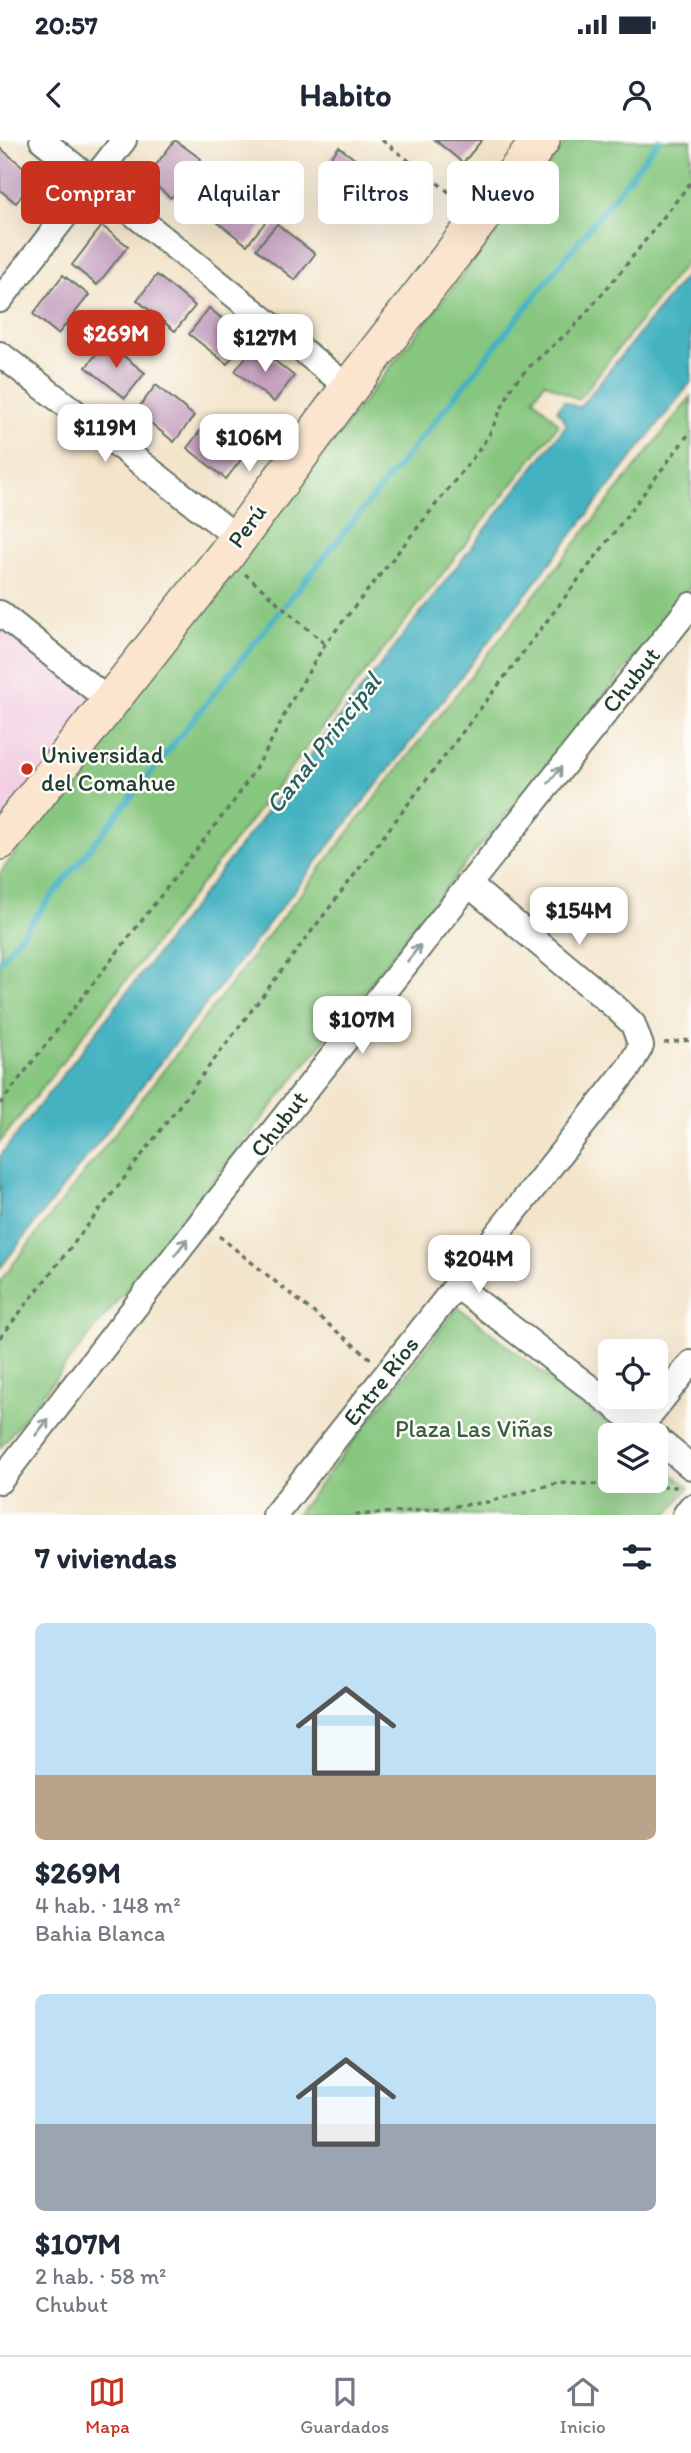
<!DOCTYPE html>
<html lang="es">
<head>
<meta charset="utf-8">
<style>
	body { margin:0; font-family:Itim,sans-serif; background:#f6f6f7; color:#1f2937; height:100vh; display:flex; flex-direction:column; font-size:26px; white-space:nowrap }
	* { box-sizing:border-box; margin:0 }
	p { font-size:23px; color:#747a83 }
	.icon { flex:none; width:38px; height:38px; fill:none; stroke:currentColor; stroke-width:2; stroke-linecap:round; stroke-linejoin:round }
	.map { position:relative; height:1375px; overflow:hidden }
	.drawer { display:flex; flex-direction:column; background:#fff; flex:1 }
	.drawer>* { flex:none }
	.hud { position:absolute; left:21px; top:21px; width:649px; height:63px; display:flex; gap:14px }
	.fabs { position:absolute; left:598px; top:1199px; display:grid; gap:14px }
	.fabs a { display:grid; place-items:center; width:70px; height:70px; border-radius:10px; background:#fff; box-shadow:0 7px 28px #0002; font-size:35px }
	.price { position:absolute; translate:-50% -60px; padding:0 16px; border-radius:14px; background:#fff; color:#222; font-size:23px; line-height:46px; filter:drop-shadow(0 2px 4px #0008) }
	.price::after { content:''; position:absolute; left:50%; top:42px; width:21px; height:16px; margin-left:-10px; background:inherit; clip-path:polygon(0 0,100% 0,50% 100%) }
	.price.active { background:#c8321e; color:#fff }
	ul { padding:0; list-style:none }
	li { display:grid; align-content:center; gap:14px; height:371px; padding:0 35px }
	li span { display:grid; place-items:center; height:217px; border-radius:10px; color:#555 }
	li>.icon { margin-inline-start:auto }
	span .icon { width:126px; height:126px; fill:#fffc; stroke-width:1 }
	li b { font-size:30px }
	h2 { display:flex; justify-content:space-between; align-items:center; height:84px; padding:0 35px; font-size:30px }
	.chip { padding:0 24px; border-radius:10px; background:#fff; box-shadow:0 7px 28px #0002; font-size:24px; line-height:63px }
	.chip.active { background:#c8321e; color:#fff }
	.status { display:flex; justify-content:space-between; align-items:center; height:49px; padding:0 35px; background:#fff; direction:ltr }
	.status svg { height:19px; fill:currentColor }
	header { display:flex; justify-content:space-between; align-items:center; height:91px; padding:0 35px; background:#fff; font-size:32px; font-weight:700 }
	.dock { display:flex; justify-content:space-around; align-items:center; height:98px; border-top:2px solid #e0e1e3; background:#fff; font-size:19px; color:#747a83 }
	.dock a { display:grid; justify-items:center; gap:4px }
	.dock .active { color:#c8321e }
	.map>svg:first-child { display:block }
</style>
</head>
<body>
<div class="status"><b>20:57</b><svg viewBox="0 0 49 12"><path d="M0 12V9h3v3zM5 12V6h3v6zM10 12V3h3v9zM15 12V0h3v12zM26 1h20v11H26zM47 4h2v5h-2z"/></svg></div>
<header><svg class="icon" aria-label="back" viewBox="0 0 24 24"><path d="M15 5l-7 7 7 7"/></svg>Habito<svg class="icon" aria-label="person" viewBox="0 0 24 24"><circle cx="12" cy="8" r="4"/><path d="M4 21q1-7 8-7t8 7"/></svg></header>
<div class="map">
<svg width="691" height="1375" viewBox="0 0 691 1375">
	<rect width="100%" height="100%" fill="#fdfcf7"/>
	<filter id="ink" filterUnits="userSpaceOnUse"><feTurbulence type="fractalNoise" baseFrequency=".0143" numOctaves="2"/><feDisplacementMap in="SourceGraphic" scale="14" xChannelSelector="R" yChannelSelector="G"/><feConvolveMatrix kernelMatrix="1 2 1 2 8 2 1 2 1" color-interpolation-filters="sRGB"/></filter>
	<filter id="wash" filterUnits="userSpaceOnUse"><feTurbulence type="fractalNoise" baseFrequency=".00686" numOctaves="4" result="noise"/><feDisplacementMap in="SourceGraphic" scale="28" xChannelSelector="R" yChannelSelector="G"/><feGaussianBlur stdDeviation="1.57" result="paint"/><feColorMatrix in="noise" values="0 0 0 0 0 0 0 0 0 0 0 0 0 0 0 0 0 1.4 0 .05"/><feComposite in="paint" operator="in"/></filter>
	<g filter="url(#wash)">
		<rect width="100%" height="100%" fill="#f3e4ca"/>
		<path fill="#f2cfe2" d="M 0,473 L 109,561 L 0,697 Z"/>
		<path fill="#86c67e" stroke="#528259" stroke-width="2" d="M 568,0 L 691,0 L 691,116 L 578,260 L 545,242 L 534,258 L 559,284 L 0,1002 L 0,733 L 117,582 L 116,578 Z
			M 691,257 L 691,446 L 596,566 L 448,745 L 0,1308 L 0,1141 L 435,581 Z
			M 458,1167 L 622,1295 L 611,1295 L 611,1340 L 656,1340 L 656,1322 L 689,1347 L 667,1375 L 296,1375 Z"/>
		<path fill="#45b2c2" stroke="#32787b" stroke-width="2" d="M 691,129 L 691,242 L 0,1128 L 0,1016 L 567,284 L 557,270 L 564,261 L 579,268 Z"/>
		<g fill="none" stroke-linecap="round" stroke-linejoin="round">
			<path stroke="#45b2c2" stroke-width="6" d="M 285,465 L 457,254 L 659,0
				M 0,821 L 280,471"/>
		</g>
		<g id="blocks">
			<path fill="#c29bbc" d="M 175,0 L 201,19 L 171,58 L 146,38 Z
				M 435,0 L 482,0 L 463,23 Z
				M 339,7 L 378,37 L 358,63 L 319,32 Z
				M 0,8 L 36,37 L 16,63 L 0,50 Z
				M 228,49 L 267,80 L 247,105 L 208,75 Z
				M 277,84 L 315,114 L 295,140 L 256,109 Z
				M 102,86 L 128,106 L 97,145 L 72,125 Z
				M 63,135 L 89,155 L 58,194 L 33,174 Z
				M 157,135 L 195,166 L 175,191 L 137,160 Z
				M 209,168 L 247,199 L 227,224 L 189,194 Z
				M 106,202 L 145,233 L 125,258 L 86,227 Z
				M 255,205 L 294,236 L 274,262 L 235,231 Z
				M 156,245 L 194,276 L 174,302 L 136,271 Z
				M 207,282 L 246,313 L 226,339 L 187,308 Z"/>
		</g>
	</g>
	<g filter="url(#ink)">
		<use href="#blocks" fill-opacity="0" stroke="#697768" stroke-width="2"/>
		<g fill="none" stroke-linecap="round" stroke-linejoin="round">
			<g stroke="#697768" stroke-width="28">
				<path id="street" d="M 42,0 L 349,248
					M 0,160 L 124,0
					M 0,214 L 238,398
					M 0,473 L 109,561
					M 457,1146 L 652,1295
					M 641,1286 L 691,1223
					M 656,1298 L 691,1327
					M 0,1341 L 201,1082 L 691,465
					M 275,1375 L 629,927 L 641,906 L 633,884 L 614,866 L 468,744
					M 685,1375 L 691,1367"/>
			</g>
			<g stroke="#697768" stroke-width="40">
				<path id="secondary" d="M 0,701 L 225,416 L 349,248 L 541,0"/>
			</g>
			<path stroke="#697768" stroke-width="3.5" stroke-dasharray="5 5" stroke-linecap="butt" d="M 382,0 L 458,59
				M 245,434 L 325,504
				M 664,903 L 691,900
				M 0,964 L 237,657 L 265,613 L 292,560 L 325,504 L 476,314 L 489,295 L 513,244 L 531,225 L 573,188 L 619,134 L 691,42
				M 219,1096 L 371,1219
				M 0,1198 L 116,1049 L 691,291
				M 355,1375 L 424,1370 L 488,1362 L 557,1343 L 679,1347"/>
			<use href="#street" stroke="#fff" stroke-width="24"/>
			<use href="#secondary" stroke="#fbe5cf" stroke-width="37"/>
		</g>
		<defs><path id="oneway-shaft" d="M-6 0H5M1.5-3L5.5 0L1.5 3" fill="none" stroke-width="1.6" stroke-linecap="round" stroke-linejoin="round" transform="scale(1.75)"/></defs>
		<g stroke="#8f9e9a">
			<use href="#oneway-shaft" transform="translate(555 635) rotate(-51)"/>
			<use href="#oneway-shaft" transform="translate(414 813) rotate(-52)"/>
			<use href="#oneway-shaft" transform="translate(181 1107) rotate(-52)"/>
			<use href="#oneway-shaft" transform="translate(42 1287) rotate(-52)"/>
		</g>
	</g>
	<circle fill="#c8321e" stroke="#fdfcf7" stroke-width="2.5" cx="27" cy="629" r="7"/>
	<g text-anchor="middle" stroke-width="5" stroke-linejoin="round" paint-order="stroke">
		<g font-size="24" fill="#1f3d34" stroke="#fdfcf7">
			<text transform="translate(247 386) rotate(-54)" y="8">Perú</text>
			<text transform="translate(631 540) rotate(-51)" y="8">Chubut</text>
			<text transform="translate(279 984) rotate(-52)" y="8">Chubut</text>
			<text transform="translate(381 1241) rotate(-52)" y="8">Entre Ríos</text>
		</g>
		<g font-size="24" fill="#1f3d34" stroke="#fdfcf7" text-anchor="start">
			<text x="41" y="623">Universidad<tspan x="41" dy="28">del Comahue</tspan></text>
		</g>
		<g font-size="24" fill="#395f46" stroke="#fdfcf7">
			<text x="474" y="1297">Plaza Las Viñas</text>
		</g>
		<g font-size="26" font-style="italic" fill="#2a605f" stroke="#fdfcf7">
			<text transform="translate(323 603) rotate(-52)" y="9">Canal Principal</text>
		</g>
	</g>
</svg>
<div class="fabs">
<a><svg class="icon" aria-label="locate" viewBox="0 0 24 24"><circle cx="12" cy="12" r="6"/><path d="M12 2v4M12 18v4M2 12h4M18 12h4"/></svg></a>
<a><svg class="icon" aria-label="layers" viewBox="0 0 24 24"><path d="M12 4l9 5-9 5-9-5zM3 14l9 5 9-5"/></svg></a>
</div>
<b class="price active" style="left:116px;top:230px">$269M</b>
<b class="price" style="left:265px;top:234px">$127M</b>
<b class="price" style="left:105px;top:324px">$119M</b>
<b class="price" style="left:249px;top:334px">$106M</b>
<b class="price" style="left:579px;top:807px">$154M</b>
<b class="price" style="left:362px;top:916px">$107M</b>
<b class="price" style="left:479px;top:1155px">$204M</b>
<div class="hud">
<a class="chip active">Comprar</a>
<a class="chip">Alquilar</a>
<a class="chip">Filtros</a>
<a class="chip">Nuevo</a>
</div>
</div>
<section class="drawer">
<h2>7 viviendas<svg class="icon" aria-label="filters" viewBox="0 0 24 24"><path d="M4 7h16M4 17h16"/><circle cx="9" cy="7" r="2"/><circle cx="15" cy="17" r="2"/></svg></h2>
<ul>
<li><span style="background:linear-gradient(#bfe0f5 70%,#b9a48a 0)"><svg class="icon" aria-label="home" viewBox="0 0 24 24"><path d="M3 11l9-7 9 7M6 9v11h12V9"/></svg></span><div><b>$269M</b><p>4 hab. · 148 m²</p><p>Bahia Blanca</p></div></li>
<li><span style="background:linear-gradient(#bfe0f5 60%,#9aa5b1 0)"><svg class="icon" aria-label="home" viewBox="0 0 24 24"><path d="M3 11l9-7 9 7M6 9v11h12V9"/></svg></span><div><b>$107M</b><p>2 hab. · 58 m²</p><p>Chubut</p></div></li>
</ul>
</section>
<nav class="dock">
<a class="active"><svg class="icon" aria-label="map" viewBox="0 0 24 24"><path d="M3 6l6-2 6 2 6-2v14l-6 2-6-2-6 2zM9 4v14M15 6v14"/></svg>Mapa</a>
<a><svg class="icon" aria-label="saved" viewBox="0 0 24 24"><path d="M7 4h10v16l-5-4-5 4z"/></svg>Guardados</a>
<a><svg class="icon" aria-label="home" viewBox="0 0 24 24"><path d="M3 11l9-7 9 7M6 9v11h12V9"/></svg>Inicio</a>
</nav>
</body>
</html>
